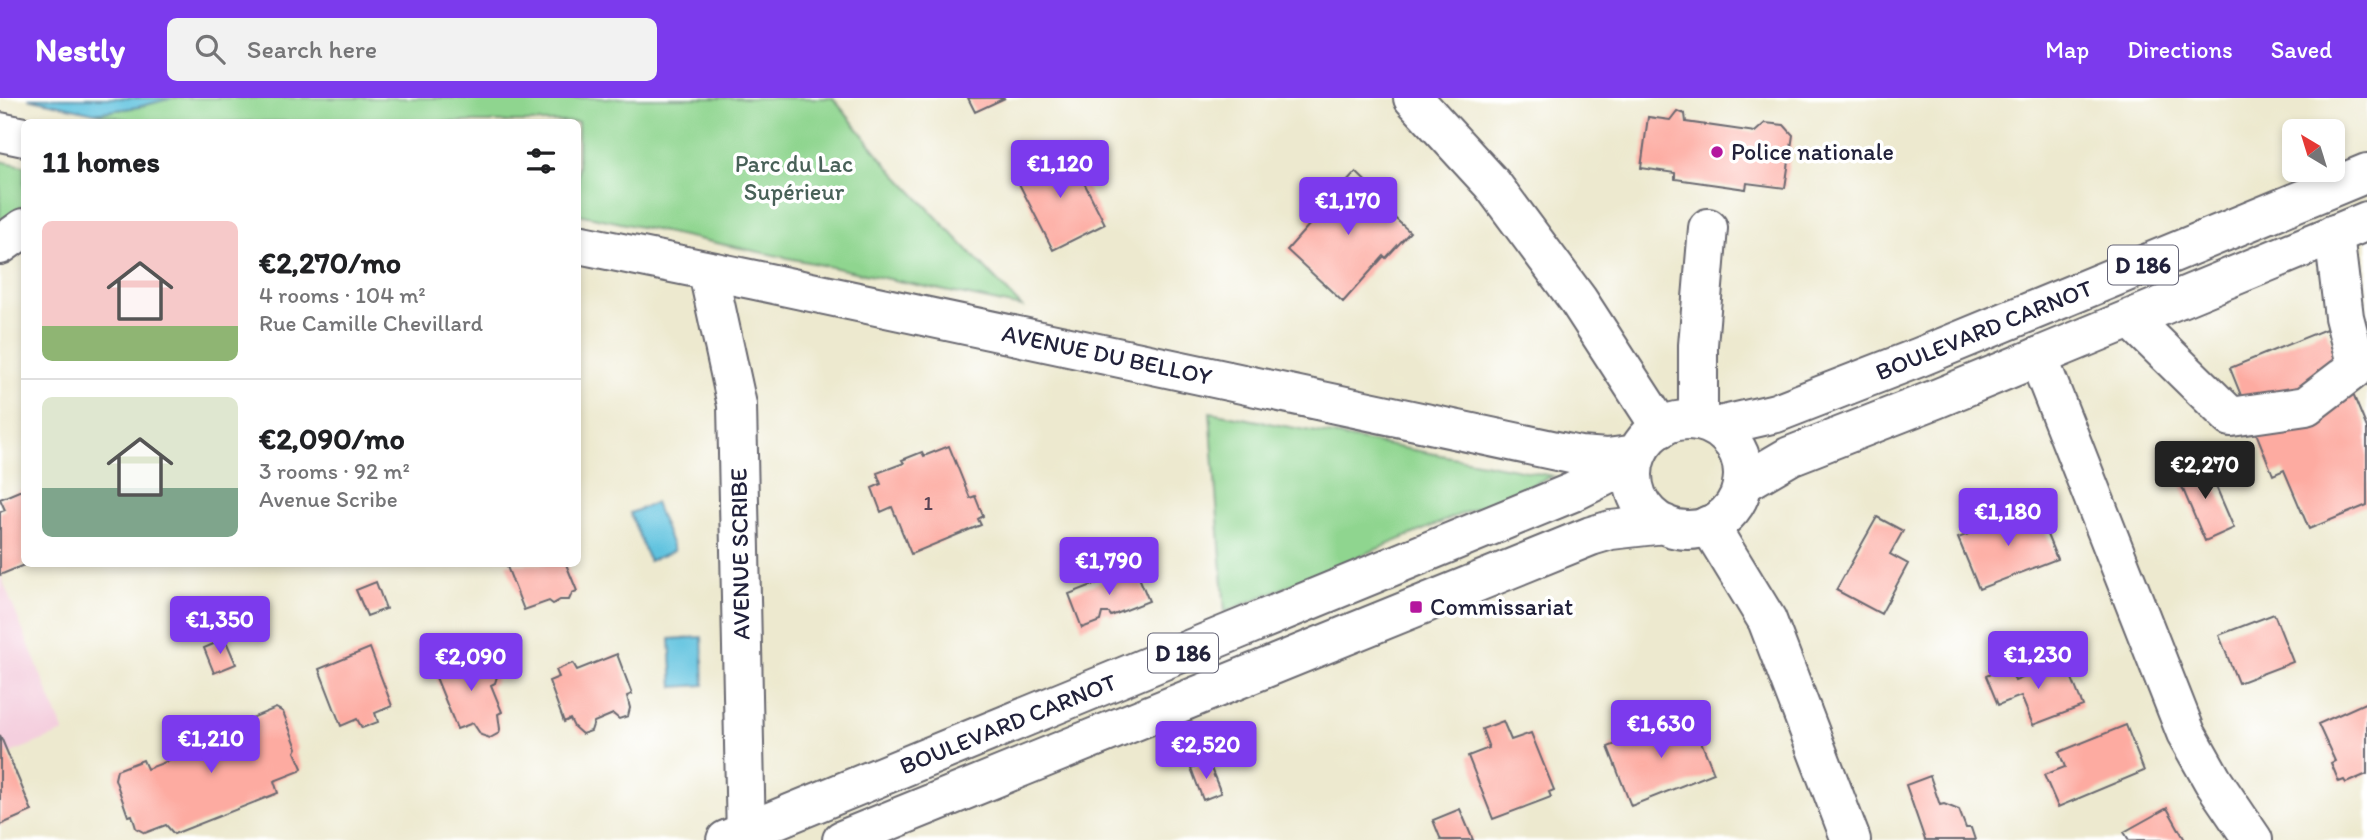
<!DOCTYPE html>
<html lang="en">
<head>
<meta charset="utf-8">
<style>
	body { margin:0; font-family:Itim,sans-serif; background:#f2f2f2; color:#202124; height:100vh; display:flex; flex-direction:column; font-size:26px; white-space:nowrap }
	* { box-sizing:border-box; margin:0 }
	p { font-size:23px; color:#757577 }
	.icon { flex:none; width:38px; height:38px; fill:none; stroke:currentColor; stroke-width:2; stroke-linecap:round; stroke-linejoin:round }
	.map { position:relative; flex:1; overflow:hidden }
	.sheet { position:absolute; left:21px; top:21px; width:560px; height:448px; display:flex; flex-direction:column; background:#fff; border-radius:10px; box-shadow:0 4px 10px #0003 }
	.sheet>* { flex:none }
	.needle { width:46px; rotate:322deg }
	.fabs { position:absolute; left:2282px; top:21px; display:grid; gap:14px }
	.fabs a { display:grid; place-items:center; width:63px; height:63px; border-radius:10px; background:#fff; box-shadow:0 4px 10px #0003; font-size:35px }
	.price { position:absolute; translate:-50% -60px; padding:0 16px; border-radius:7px; background:#7c3aed; color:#fff; font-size:23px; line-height:46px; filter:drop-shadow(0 2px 4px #0008) }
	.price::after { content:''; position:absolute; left:50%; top:42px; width:21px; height:16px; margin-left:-10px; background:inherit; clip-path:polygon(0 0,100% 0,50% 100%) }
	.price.current { background:#222; color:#fff }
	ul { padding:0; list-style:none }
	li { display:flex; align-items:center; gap:21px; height:175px; padding:0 21px }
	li+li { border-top:2px solid #e0e0e0 }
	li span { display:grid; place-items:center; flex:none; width:196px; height:140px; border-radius:10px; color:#555 }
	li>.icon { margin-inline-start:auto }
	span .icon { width:84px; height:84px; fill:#fffc; stroke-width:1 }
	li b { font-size:30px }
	h2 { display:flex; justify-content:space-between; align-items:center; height:84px; padding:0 21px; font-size:30px }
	header { display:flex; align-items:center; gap:42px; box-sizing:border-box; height:98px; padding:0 35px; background:#7c3aed; color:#fff }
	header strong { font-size:33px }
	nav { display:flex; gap:38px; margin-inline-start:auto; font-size:24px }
	.search { width:490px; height:63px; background:#f2f2f2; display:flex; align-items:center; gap:18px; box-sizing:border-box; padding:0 24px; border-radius:10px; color:#757577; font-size:26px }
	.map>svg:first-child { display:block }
</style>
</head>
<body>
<header>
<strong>Nestly</strong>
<div class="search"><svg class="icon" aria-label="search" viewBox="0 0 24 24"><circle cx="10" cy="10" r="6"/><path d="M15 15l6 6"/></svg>Search here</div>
<nav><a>Map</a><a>Directions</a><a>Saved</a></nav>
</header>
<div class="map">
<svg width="2367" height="742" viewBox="0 0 2367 742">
	<rect width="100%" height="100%" fill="#fff"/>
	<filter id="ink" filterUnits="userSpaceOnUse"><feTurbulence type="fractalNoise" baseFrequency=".0143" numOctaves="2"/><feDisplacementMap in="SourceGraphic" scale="14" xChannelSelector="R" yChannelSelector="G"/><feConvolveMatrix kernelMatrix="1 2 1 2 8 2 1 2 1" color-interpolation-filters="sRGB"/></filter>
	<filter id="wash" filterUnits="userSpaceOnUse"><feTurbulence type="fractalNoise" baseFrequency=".00686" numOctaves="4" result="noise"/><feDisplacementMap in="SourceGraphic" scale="28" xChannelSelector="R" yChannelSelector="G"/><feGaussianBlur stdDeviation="1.57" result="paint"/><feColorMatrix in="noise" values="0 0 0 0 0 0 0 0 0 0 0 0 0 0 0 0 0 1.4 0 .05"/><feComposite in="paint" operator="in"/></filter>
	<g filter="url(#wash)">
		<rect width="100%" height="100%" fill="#ede9cf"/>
		<path fill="#f4cfde" d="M 0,476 L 64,634 L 8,656 L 32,713 L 0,727 Z"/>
		<path fill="#8fd58f" stroke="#587c65" stroke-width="2" d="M 172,0 L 833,0 L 888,68 L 1022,209 L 578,116 L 578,24 L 141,24 L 94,15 L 138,9 Z
			M 0,63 L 24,68 L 24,107 L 0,125 Z
			M 1210,314 L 1553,378 L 1225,514 Z"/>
		<path fill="#61c3df" stroke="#42728d" stroke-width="2" d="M 28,0 L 172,0 L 138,9 L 94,15 Z
			M 655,405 L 674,453 L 649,463 L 630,415 Z
			M 702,539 L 704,587 L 673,589 L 670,541 Z"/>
		<g id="blocks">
			<path fill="#fdaba1" d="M 968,0 L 1005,0 L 975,14 Z
				M 1677,13 L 1685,16 L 1686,24 L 1755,34 L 1765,25 L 1784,27 L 1793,37 L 1785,90 L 1747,85 L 1746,91 L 1675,81 L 1675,75 L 1641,70 L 1648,19 L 1670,22 Z
				M 1067,51 L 1105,126 L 1053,152 L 1015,78 Z
				M 1356,74 L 1382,99 L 1377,104 L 1410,134 L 1386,160 L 1384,158 L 1343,204 L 1287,152 L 1310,126 L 1306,122 L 1330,96 L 1333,99 Z
				M 2326,231 L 2367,330 L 2367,407 L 2309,431 L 2284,372 L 2273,377 L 2230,270 Z
				M 949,348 L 970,400 L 975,398 L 983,418 L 978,421 L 981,427 L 911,456 L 892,409 L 881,414 L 872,390 L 881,386 L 877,375 L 904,365 L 902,362 L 922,354 L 924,358 Z
				M 2205,363 L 2234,430 L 2205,443 L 2176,375 Z
				M 24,391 L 24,467 L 0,477 L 0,414 L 5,412 L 0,401 Z
				M 2036,410 L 2057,461 L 1979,491 L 1958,440 Z
				M 1877,419 L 1903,433 L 1890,456 L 1908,466 L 1881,516 L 1836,492 Z
				M 506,466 L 566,466 L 577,493 L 572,495 L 569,502 L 560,502 L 553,506 L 549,503 L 524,512 Z
				M 1135,470 L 1149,503 L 1111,518 L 1109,515 L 1102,515 L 1100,523 L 1082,530 L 1069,496 Z
				M 376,484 L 386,511 L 367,518 L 356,492 Z
				M 2274,516 L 2293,564 L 2238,585 L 2219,537 Z
				M 225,541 L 236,566 L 214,575 L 204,550 Z
				M 370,550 L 392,608 L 375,615 L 378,624 L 362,630 L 357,621 L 341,628 L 319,571 Z
				M 477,554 L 480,561 L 484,559 L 492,562 L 498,575 L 495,585 L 491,587 L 502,614 L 498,616 L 500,631 L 499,635 L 490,640 L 481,637 L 473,625 L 457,631 L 433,572 Z
				M 617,556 L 632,596 L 627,598 L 630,610 L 628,618 L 619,621 L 613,616 L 594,624 L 591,633 L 582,636 L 574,629 L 570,621 L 564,624 L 549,583 L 559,579 L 556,572 L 573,565 L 577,572 Z
				M 2065,563 L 2083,608 L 2033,627 L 2021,598 L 1998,607 L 1986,578 L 2009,568 L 2015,583 Z
				M 2367,604 L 2367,676 L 2346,685 L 2344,682 L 2339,684 L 2331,665 L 2335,663 L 2318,626 Z
				M 276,610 L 283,614 L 297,650 L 295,654 L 302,670 L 300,673 L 274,683 L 278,695 L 174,736 L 166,727 L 145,735 L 136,730 L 132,717 L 128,718 L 115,681 L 117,672 L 143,662 L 147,671 L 189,655 L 186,648 L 190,643 L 204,636 L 203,633 L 230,622 L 236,636 L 252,629 L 249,621 Z
				M 1690,617 L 1714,675 L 1631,708 L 1608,649 Z
				M 1503,623 L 1511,642 L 1531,635 L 1554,692 L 1549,694 L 1551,699 L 1493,721 L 1468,658 L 1489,650 L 1482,631 Z
				M 2126,627 L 2144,673 L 2058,709 L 2044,677 L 2065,669 L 2059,654 Z
				M 0,637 L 32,713 L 0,727 Z
				M 1208,663 L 1221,695 L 1203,702 L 1191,670 Z
				M 1930,678 L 1940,707 L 1944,706 L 1959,712 L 1966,730 L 1971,730 L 1975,742 L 1925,742 L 1906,687 Z
				M 2167,710 L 2185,742 L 2129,742 L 2124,734 Z
				M 1460,711 L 1473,742 L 1441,742 L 1433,722 Z"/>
		</g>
	</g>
	<g filter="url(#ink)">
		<use href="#blocks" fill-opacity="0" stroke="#69686f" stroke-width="2"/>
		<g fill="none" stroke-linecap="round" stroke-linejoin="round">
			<g stroke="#69686f" stroke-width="42">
				<path id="minor" d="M 1413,0 L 1492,86 L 1578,202 L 1661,330
					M 0,34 L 24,39
					M 578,146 L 755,182 L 1580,358 L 1607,360 L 1637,356
					M 0,147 L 24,130
					M 708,174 L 737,307 L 746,742
					M 2131,221 L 2231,319 L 2306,308 L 2357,269 L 2344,219 L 2334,136
					M 2038,259 L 2186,635 L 2213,683 L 2253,742
					M 1698,323 L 1698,247 L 1708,130
					M 1709,427 L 1767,522 L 1851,742"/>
			</g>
			<g stroke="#69686f" stroke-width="42">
				<path id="major" d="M1633 377a55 55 0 1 1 110 0a55 55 0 1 1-110 0Z
					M 1715,329 L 1776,315 L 1920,259 L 2367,75
					M 1742,386 L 1790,358 L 1936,301 L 2367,123
					M 726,742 L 1573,394 L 1613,374 L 1636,359
					M 842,742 L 1591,438 L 1611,432 L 1664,426"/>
			</g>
			<use href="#minor" stroke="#fff" stroke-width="38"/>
			<use href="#major" stroke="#fff" stroke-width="38"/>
		</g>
	</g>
	<g fill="#b5179e" stroke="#fff" stroke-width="2.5">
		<circle cx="1717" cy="54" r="7"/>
		<rect x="1409" y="502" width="14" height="14" rx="3.5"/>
	</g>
	<g text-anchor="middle" stroke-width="7" stroke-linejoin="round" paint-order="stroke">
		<g font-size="21" fill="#594454">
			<text x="928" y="412">1</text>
		</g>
		<g fill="#fff" stroke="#646476" stroke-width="2">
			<rect x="2108" y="147.5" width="70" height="39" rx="5"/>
			<rect x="1148" y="535.5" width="70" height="39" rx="5"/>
		</g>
		<g font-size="23" font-weight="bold" fill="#22223b">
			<text x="2143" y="175">D 186</text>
			<text x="1183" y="563">D 186</text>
		</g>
		<g font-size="24" fill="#22223b" stroke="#fff" text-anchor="start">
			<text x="1731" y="62">Police nationale</text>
			<text x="1430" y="517">Commissariat</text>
		</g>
		<g font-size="24" fill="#486158" stroke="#fff">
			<text x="794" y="74">Parc du Lac<tspan x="794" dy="28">Supérieur</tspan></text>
		</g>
		<g font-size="24" fill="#22223b" stroke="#fff">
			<text transform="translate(1984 232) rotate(-22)" y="8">BOULEVARD CARNOT</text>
			<text transform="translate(1107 257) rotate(12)" y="8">AVENUE DU BELLOY</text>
			<text transform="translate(740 456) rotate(-91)" y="8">AVENUE SCRIBE</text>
			<text transform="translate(1008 626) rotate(-22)" y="8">BOULEVARD CARNOT</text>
		</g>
	</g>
</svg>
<div class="fabs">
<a><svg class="needle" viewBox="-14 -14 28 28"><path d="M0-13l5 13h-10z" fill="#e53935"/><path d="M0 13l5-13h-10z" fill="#757577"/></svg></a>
</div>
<b class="price" style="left:1060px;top:102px">€1,120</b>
<b class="price" style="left:1348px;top:139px">€1,170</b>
<b class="price current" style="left:2205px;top:403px">€2,270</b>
<b class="price" style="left:2008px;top:450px">€1,180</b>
<b class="price" style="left:1109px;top:499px">€1,790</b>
<b class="price" style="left:220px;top:558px">€1,350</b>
<b class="price" style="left:2038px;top:593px">€1,230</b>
<b class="price" style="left:471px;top:595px">€2,090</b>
<b class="price" style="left:1661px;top:662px">€1,630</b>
<b class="price" style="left:211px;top:677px">€1,210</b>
<b class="price" style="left:1206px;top:683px">€2,520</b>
<section class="sheet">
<h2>11 homes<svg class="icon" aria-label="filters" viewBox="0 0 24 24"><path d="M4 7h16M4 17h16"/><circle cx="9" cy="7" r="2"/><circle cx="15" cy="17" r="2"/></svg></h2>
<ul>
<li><span style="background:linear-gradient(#f6c9c9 75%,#8fb573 0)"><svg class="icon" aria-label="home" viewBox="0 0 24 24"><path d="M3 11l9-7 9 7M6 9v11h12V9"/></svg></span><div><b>€2,270/mo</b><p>4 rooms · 104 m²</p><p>Rue Camille Chevillard</p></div></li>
<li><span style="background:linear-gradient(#dfe7d0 65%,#7fa58c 0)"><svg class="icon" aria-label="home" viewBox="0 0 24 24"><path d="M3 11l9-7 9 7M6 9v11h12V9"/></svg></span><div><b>€2,090/mo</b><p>3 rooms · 92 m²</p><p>Avenue Scribe</p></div></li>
</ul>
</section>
</div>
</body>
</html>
